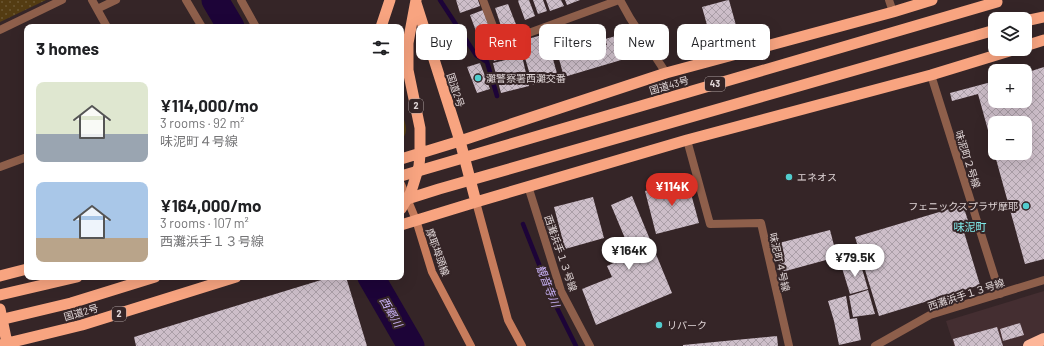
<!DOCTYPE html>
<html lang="en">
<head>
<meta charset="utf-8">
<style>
	body { margin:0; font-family:Barlow,"Noto Sans JP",sans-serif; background:#f6f6f6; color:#202124; height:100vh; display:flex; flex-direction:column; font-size:15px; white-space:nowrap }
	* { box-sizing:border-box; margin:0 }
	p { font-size:13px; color:#757577 }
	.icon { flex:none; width:22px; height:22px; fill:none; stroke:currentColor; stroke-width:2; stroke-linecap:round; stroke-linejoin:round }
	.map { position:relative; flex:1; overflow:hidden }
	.details { position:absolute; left:24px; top:24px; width:380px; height:256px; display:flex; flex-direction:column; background:#fff; border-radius:8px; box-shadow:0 4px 16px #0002 }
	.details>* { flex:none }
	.guide { position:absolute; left:416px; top:24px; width:380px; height:36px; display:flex; gap:8px }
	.controls { position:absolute; left:988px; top:12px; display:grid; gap:8px }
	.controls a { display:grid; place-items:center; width:44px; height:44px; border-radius:8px; background:#fff; box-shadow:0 4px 16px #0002; font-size:20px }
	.price { position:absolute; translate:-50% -34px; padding:0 9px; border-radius:14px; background:#fff; color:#222; font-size:13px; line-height:26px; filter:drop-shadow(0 1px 2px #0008) }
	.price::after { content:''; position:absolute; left:50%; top:24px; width:12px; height:9px; margin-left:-6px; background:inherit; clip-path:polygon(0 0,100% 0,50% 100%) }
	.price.current { background:#d93025; color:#fff }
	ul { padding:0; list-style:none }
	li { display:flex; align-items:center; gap:12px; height:100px; padding:0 12px }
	li span { display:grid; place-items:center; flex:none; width:112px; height:80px; border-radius:8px; color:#555 }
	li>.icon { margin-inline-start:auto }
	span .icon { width:48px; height:48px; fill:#fffc; stroke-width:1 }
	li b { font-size:17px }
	h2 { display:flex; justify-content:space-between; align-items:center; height:48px; padding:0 12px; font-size:17px }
	.tag { padding:0 14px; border-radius:8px; background:#fff; box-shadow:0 4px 16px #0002; font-size:14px; line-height:36px }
	.tag.current { background:#d93025; color:#fff }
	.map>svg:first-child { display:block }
</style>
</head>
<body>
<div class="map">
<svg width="1044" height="346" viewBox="0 0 1044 346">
	<defs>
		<pattern id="park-dots" width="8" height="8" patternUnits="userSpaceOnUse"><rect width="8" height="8" fill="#543c12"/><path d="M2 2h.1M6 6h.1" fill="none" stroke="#6c5734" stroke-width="1.8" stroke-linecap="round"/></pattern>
		<pattern id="building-cross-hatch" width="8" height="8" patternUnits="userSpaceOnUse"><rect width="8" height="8" fill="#cdbec9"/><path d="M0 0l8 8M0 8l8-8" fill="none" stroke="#aa9ea7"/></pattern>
	</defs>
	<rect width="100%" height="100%" fill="#352527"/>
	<path fill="#442e31" d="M 1044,291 L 1044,346 L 954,346 L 946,321 Z"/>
	<path fill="#543c12" d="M 401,112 C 404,120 411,133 401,139 Z"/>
	<path fill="url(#park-dots)" d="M 0,0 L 46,0 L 0,22 Z"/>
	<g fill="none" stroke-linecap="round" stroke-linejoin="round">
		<path stroke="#1d0438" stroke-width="4.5" d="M 440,0 L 476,55 L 487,62 L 497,96
			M 523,224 L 554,302 L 576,346"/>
		<path stroke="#1d0438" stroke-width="27" d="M 215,0 L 231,27
			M 371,277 L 411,346"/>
	</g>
	<path fill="url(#building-cross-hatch)" fill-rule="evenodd" d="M 456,0 L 478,0 L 480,6 L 460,13 Z
		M 519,0 L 529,0 L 535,16 L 525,20 L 518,1 Z
		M 533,0 L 543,0 L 547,11 L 538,14 Z
		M 546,0 L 561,0 L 564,6 L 550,11 Z
		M 565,0 L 580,0 L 567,5 Z
		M 728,0 L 729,0 L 737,29 L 710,36 L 702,7 Z
		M 508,4 L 519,32 L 501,38 L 497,28 L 501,26 L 495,8 Z
		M 483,10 L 493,37 L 480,42 L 470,15 Z
		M 546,34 L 558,77 L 533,85 L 520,41 Z
		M 623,34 L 625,39 L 633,37 L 638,55 L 564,77 L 559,59 L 607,45 L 605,39 Z
		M 516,45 L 519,54 L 494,61 L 492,51 Z
		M 522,56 L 529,86 L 501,93 L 493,63 Z
		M 480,63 L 490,89 L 477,93 L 467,67 Z
		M 1044,67 L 1044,259 L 1025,264 L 978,94 L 952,101 L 950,93 L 995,81 L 995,101 L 1025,101 L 1025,73 ZM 995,123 L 1025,123 L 1025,153 L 995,153 Z
		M 687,179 L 699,223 L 656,234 L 645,191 Z
		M 632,196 L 672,293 L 596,325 L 582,289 L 612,277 L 607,266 L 632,255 L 611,205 Z
		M 593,197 L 604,238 L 565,249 L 554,207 Z
		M 963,205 L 971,230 L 964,232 L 980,285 L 879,316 L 855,237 Z
		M 830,230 L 837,257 L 782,272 L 775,244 Z
		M 860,262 L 868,289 L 850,294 L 842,268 Z
		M 331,277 L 346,277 L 367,346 L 136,346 L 134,337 Z
		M 868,290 L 875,314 L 853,317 L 849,296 Z
		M 846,296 L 850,319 L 857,318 L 861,340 L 839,345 L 834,321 L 828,301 Z
		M 1020,323 L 1024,335 L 1003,341 L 1000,329 Z
		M 997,327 L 1003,346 L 955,346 L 953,339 Z
		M 777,336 L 778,346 L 683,346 L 683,345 Z"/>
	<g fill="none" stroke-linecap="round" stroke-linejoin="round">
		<path stroke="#8e5f4b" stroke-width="8" d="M 483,0 L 499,42 L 526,34 L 619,0"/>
		<path stroke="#8e5f4b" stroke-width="8" d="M 92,0 L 107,27
			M 186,0 L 202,27
			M 241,0 L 256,27
			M 620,0 L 630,18 L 666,73
			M 889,0 L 893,12
			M 97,9 L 116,0
			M 0,30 L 62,0
			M 931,75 L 1000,294
			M 687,140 L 710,224 L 761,223 L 789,346
			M 0,167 L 27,157
			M 528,186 L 561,291 L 590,346
			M 875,346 L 930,315 L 1044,280"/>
		<path stroke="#c77c5c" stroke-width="8" d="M 401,184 L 416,220 L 432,272 L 471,346
			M 476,202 L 508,320 L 522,346"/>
		<path stroke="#f8a480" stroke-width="11" d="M 416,3 L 460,141 L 476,202
			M 1025,21 L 1044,17
			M 381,27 L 390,0
			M 1025,46 L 1044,40
			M 401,159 L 460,141 L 666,73 L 893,12 L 932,0
			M 401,209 L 411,192 L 419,166 L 420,154 L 420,128 L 408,70 L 408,43 L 416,0
			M 401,225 L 476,202 L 687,140 L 931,75 L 1016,49
			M 0,276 L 27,269
			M 0,295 L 77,277
			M 0,309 L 7,343
			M 0,345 L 82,325 L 236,277"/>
		<path stroke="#fdb699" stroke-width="12" d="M 1029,346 L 1044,339"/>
		<path stroke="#f8a480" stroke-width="11" d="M 401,176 L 997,2
			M 401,201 L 439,189 L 995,30
			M 0,320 L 71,303 L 155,277"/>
	</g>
	<g fill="#52cdce" stroke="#352527" stroke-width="1.5">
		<circle cx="478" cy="78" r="4"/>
		<circle cx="789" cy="177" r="4"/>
		<circle cx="1026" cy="206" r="4"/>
		<circle cx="659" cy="325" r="4"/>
	</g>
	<g text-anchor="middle" stroke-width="4" stroke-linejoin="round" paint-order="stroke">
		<g fill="#352527" stroke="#ada1a2" stroke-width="1">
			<rect x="705" y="77" width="20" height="14" rx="3"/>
			<rect x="409" y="99" width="14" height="14" rx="3"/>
			<rect x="112" y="307" width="14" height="14" rx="3"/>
		</g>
		<g font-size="9" font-weight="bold" fill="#e0d6d7">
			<text x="715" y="87">43</text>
			<text x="416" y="109">2</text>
			<text x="119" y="317">2</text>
		</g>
		<g font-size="10" fill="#e0d6d7" stroke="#352527" text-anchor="start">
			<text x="486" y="82">灘警察署西灘交番</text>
			<text x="797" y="181">エネオス</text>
			<text x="1018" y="210" text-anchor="end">フェニックスプラザ摩耶</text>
			<text x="667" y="329">リパーク</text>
		</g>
		<g font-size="10" fill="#e0d6d7" stroke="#352527">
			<text transform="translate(669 85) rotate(-16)" y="4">国道43号</text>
			<text transform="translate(456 90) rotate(72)" y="4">国道2号</text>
			<text transform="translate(968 159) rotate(72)" y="4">味泥町２号線</text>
			<text transform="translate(438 252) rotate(70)" y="4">摩耶埠頭線</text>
			<text transform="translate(561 253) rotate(71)" y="4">西灘浜手１３号線</text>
			<text transform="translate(780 262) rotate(77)" y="4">味泥町４号線</text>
			<text transform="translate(966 294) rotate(-18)" y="4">西灘浜手１３号線</text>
			<text transform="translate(81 312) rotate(-16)" y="4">国道2号</text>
		</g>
		<g font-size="11" fill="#7febeb" stroke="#352527">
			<text x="970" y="231">味泥町</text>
		</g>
		<g font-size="11" font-style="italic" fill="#c9b2f7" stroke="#352527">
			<text transform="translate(548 286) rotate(68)" y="4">観音寺川</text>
			<text transform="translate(391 312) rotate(60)" y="4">西郷川</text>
		</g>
	</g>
</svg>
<div class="controls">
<a><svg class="icon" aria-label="layers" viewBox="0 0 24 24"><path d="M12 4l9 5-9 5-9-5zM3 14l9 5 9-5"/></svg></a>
<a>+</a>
<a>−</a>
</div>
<b class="price current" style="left:672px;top:207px">¥114K</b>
<b class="price" style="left:629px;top:271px">¥164K</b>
<b class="price" style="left:855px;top:278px">¥79.5K</b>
<div class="guide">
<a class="tag">Buy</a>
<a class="tag current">Rent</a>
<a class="tag">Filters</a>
<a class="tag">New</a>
<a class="tag">Apartment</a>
</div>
<section class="details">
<h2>3 homes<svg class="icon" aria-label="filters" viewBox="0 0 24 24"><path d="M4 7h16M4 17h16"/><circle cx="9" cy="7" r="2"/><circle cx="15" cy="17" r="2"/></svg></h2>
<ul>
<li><span style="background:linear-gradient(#dfe7d0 65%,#9aa5b1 0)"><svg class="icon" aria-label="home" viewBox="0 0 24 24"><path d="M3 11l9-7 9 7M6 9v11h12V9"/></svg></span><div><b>¥114,000/mo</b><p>3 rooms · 92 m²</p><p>味泥町４号線</p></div></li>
<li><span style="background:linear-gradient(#a9c7e8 70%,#b9a48a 0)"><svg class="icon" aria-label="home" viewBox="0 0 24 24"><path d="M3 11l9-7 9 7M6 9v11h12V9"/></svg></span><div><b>¥164,000/mo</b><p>3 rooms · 107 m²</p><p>西灘浜手１３号線</p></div></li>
</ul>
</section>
</div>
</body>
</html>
